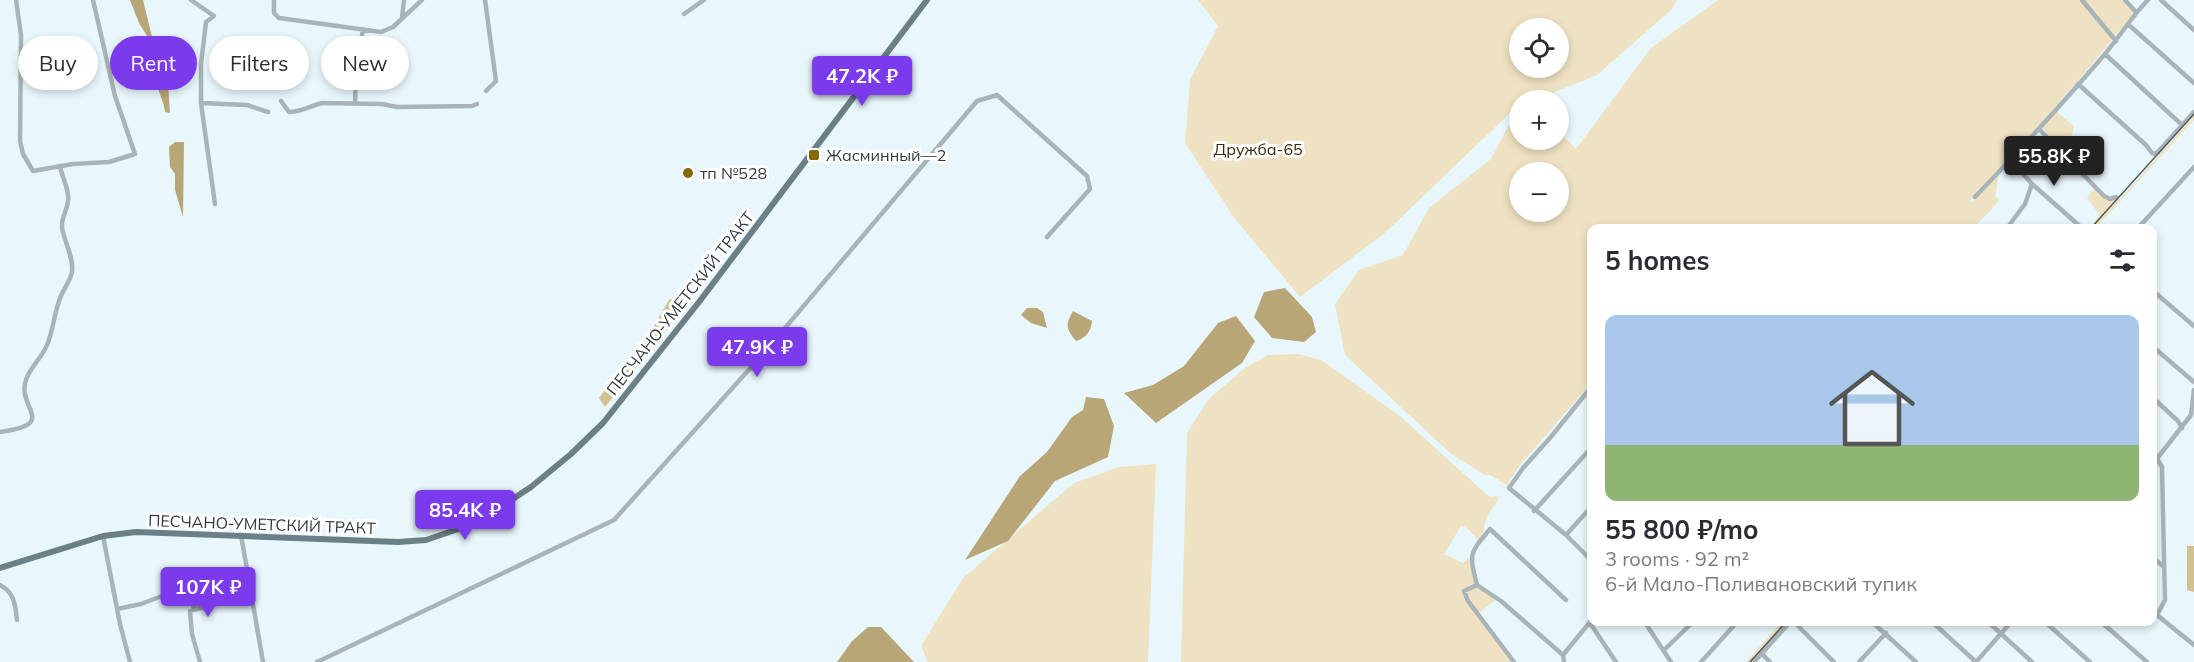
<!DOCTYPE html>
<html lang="en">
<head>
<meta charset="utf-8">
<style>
	body { margin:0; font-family:Mulish,sans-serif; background:#f7f7f7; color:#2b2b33; height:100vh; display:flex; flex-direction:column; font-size:22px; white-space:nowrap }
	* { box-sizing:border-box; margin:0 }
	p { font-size:20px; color:#7c7c81 }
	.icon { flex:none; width:33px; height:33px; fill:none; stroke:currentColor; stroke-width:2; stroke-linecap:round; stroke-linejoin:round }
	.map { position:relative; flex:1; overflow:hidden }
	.panel { position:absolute; left:1587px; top:224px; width:570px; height:402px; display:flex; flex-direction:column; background:#fff; border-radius:12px; box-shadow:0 3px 9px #0003 }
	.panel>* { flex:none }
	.top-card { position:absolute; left:18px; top:36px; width:570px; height:54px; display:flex; gap:12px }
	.tools { position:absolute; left:1509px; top:18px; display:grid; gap:12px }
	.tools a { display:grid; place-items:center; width:60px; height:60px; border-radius:50%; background:#fff; box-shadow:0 3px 9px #0003; font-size:30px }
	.price { position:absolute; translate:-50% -51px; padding:0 14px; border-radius:6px; background:#7c3aed; color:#fff; font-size:20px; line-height:39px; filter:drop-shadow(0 2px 3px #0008) }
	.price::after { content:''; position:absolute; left:50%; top:36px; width:18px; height:14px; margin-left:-9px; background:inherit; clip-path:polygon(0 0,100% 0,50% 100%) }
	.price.selected { background:#222; color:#fff }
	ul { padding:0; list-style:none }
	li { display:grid; align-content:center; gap:12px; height:318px; padding:0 18px }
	li span { display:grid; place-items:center; height:186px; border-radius:12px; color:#555 }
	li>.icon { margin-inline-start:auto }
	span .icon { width:108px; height:108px; fill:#fffc; stroke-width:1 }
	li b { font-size:26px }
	h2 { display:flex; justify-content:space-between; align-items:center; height:72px; padding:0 18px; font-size:26px }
	.chip { padding:0 21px; border-radius:27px; background:#fff; box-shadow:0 3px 9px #0003; font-size:21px; line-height:54px }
	.chip.selected { background:#7c3aed; color:#fff }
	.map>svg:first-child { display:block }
</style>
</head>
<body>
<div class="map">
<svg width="2194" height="662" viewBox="0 0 2194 662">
	<rect width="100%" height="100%" fill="#e8f7fc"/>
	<path fill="#eee2c2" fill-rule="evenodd" d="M 1198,0 L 1677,0 L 1671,10 L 1597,75 L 1535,100 L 1520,100 L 1519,107 L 1514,109 L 1386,232 L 1300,297 L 1235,219 L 1185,143 L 1190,80 L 1218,26 ZM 1520,28 L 1558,28 L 1558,68 L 1520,68 Z
		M 1718,0 L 2125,0 L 2133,13 C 2083,78 2026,140 1970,200 L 1972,203 L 1999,174 L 1995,196 L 1999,200 L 1990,211 L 1973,228 L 1592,228 L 1591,383 L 1520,465 L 1507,485 L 1490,475 L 1485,475 L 1450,453 L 1345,355 L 1335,304 L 1359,270 L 1403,255 L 1429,208 L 1491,159 L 1511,121 L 1519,118 L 1520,140 L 1558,140 L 1559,132 L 1576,149 L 1651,48 ZM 1520,172 L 1558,172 L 1558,212 L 1520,212 Z
		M 2056,111 L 2074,126 L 2071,138 L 2058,137 L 2054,142 L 2042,128 Z
		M 2194,116 L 2194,120 L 2096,228 L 2089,228 L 2100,215 L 2087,198 L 2095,188 L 2110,200 L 2120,199 Z
		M 1299,354 L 1321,360 L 1400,416 L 1485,493 L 1491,497 L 1498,496 C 1498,504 1493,506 1489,513 C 1484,521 1485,531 1479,541 L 1467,528 L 1461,526 L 1444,554 L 1463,563 L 1469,558 L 1475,584 L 1462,592 L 1477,613 L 1468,598 L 1467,590 L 1478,586 L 1496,599 L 1478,614 L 1513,662 L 1181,662 L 1187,433 L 1209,399 L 1246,367 L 1268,355 Z
		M 1156,464 L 1148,662 L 928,662 L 921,646 L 963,578 L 1074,483 L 1119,467 Z
		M 1782,621 L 1789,621 L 1752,662 L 1746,662 Z"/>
	<path fill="#d3c191" d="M 685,294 L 690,300 L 605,407 L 599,398 L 613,379 L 629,368 L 669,300 Z
		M 2187,546 L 2194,546 L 2194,592 L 2187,590 Z"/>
	<path fill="#b8a677" d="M 130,0 L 143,0 L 155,49 L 139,23 Z
		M 164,81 L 168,83 L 170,113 L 165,112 C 164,102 159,95 158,86 Z
		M 175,142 L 184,142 L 183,217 L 175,190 L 175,174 L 170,167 L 169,147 Z
		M 1285,288 L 1312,317 L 1316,332 L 1304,342 L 1272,338 L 1254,317 L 1264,292 Z
		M 1027,308 L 1037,308 L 1043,312 L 1047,328 L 1031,323 L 1021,315 Z
		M 1073,311 L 1092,321 C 1091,331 1086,338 1076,341 C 1066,328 1065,326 1073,311 Z
		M 1236,316 L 1255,341 L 1242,363 L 1156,423 L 1124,393 L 1153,385 L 1184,366 L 1218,323 Z
		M 1086,397 L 1104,399 L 1114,426 L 1108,457 L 1055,481 L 1008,541 L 965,560 L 1020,476 L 1047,452 L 1072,417 L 1083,410 Z
		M 868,627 L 881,627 L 914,662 L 837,662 L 852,641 Z"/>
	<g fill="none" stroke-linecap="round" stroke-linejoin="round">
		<path stroke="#a9b4b8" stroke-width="4.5" d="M 16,0 L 21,35 L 20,141 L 23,154 L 33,171 L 73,164 L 109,162 L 135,154 L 115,96 L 93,0
			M 191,0 L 214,16 L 206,22 L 201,64 L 201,103 L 215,204
			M 274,0 L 274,13 L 279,18 L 381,32 L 393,27 L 422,0
			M 485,0 L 496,81 L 486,91
			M 2082,0 L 2116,41
			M 2125,0 L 2136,12
			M 2161,0 L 2194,30
			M 684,14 L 704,0
			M 402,18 L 404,0
			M 2129,25 L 2194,83
			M 2105,54 L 2182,125
			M 2078,84 L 2146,145 L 2152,153 L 2156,154 L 2194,112
			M 281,101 L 289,112 C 301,112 310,106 322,103 L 382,104 L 397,107 L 472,106 L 477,104
			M 201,103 L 247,105 L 268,112
			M 355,104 L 356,72 L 363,29
			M 2039,129 L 2104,196 L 2110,199 L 2116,197
			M 2010,160 L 2032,184 L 2082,228
			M 1975,197 C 2019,151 2063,103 2105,54 C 2120,36 2132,16 2148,0
			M 2007,228 L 2025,204 L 2032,184
			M 2138,228 L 2194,167
			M 2152,290 L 2194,326
			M 2152,346 L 2194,382
			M 1592,386 L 1550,438 L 1523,468 L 1509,488 L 1566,535 L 1592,561
			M 2152,397 L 2178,421 L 2182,428
			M 0,432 C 60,424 16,408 26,380 C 30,367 42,358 47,345 C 53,331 54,315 59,301 C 62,291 70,282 72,272 C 74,257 64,242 62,227 C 61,218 67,211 68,201 C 70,191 62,177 60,166
			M 2152,451 L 2162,467 L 2165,600 L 2157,615
			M 2152,465 L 2191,415 L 2194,390
			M 1534,511 L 1592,447
			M 241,535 L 263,662
			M 1566,535 L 1592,506
			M 103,536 L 120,624 L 130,662
			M 2152,557 L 2163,566
			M 0,585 C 15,593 15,605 17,620
			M 1477,585 L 1464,591 L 1468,601 L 1514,662
			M 117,609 L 141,604 L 162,596 L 179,594 L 187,597 L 195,609
			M 2152,611 L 2194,645
			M 1644,621 L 1671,662
			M 1796,621 L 1797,625 L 1834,662
			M 1871,621 L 1916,662
			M 1931,621 L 1976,662
			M 1987,621 L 2032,662
			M 2044,621 L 2090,662
			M 2100,621 L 2147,662
			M 1590,623 L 1616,662
			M 1664,650 L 1694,621
			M 1762,654 L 1770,662
			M 1563,655 L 1590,622
			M 200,662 L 192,634 L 190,611 L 251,594
			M 317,662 L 614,520 L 763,354 L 977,101 L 997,95 L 1087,176 L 1090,189 L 1047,237
			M 1564,662 L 1563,655 L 1501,601 L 1477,585 C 1469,553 1469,554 1490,529 L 1566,600
			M 1701,662 L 1738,621
			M 1754,662 L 1791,621
			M 1859,662 L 1886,633
			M 1976,662 L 2012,621"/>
		<path stroke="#6b7f86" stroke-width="6" d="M 0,568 L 103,536 L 136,532 L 398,542 L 426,540 L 476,523 L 531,487 L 571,454 L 603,423 L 699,302 L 927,0"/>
		<path stroke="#4e595d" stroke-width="1.5" d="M 2091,228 L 2194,114
			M 1750,662 L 1787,621"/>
	</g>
	<g fill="#866905" stroke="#fff" stroke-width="2">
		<rect x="808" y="149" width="12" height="12" rx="3"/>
		<circle cx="688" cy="173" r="6"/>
	</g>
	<g text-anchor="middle" stroke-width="6" stroke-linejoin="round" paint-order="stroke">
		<g font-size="16" fill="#382b03" stroke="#fff">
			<text x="1258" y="155">Дружба-65</text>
		</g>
		<g font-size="16" fill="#313b3f" stroke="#fff" text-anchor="start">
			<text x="826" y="161">Жасминный—2</text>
			<text x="700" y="179">тп №528</text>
		</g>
		<g font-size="16" fill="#313b3f" stroke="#fff">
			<text transform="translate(680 303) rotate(-52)" y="6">ПЕСЧАНО-УМЕТСКИЙ ТРАКТ</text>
			<text transform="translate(262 524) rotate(2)" y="6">ПЕСЧАНО-УМЕТСКИЙ ТРАКТ</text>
		</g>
	</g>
</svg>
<div class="tools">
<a><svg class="icon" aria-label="locate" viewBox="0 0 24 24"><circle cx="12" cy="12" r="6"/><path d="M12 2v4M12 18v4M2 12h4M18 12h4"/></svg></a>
<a>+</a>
<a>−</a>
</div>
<b class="price" style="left:862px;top:107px">47.2K ₽</b>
<b class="price selected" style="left:2054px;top:187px">55.8K ₽</b>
<b class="price" style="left:757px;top:378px">47.9K ₽</b>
<b class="price" style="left:465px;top:541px">85.4K ₽</b>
<b class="price" style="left:208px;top:618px">107K ₽</b>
<div class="top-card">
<a class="chip">Buy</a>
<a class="chip selected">Rent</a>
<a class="chip">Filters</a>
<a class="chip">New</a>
</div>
<section class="panel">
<h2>5 homes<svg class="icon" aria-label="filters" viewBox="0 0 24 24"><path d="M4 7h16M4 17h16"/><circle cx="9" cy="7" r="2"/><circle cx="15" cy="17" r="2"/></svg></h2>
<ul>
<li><span style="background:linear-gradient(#a9c7e8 70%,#8fb573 0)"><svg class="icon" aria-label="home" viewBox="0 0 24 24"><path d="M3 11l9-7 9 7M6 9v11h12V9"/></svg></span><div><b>55 800 ₽/mo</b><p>3 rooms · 92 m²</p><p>6-й Мало-Поливановский тупик</p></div></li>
</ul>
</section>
</div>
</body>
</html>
